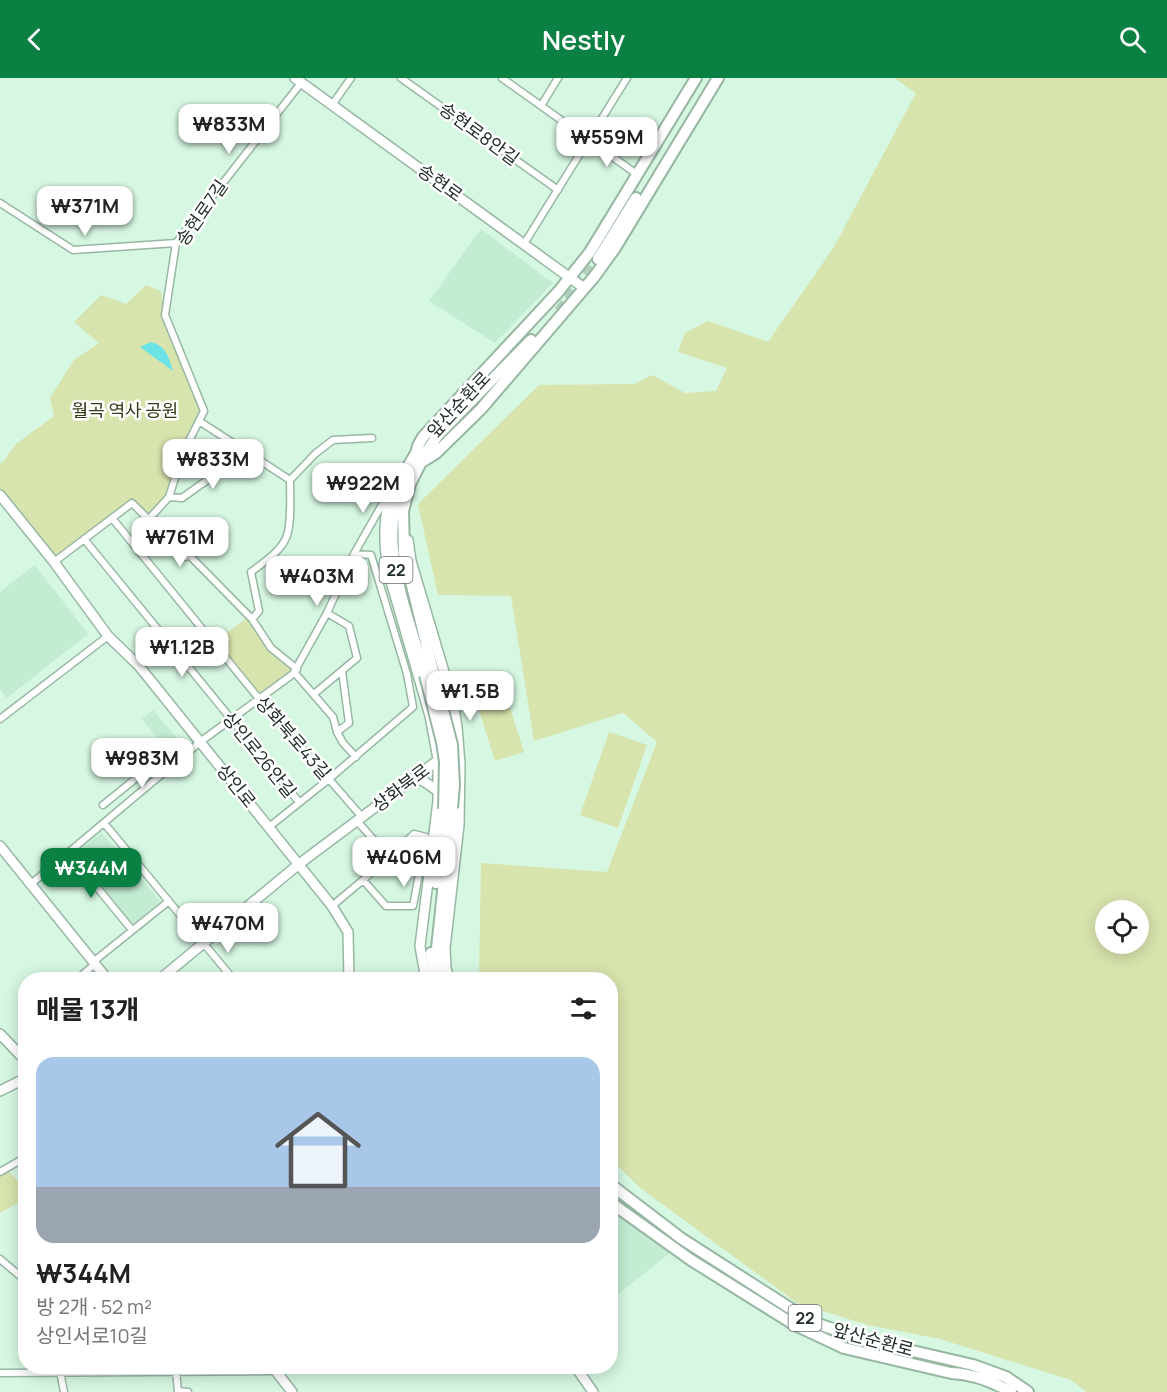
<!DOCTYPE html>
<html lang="ko">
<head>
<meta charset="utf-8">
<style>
	body { margin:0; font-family:Manrope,"Noto Sans KR",sans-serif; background:#f2f2f2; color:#222; height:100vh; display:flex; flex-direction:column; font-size:22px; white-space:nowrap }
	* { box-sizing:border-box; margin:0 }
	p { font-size:20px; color:#767676 }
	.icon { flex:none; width:33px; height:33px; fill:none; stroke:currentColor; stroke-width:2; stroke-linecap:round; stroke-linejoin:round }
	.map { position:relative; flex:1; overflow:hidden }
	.side { position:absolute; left:18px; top:894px; width:600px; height:402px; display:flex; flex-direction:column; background:#fff; border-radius:24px; box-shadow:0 3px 15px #0003 }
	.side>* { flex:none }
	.fabs { position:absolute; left:1095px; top:822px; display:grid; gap:12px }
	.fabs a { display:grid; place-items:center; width:54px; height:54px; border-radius:50%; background:#fff; box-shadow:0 3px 15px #0003; font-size:30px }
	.price { position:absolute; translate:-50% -51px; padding:0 14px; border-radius:12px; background:#fff; color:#222; font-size:20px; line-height:39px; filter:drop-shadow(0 2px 3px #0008) }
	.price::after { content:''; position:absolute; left:50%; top:36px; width:18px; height:14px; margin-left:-9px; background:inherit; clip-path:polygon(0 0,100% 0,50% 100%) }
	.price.current { background:#0b8043; color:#fff }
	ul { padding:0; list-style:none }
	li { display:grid; align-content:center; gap:12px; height:318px; padding:0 18px }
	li+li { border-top:2px solid #e0e0e0 }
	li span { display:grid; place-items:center; height:186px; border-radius:18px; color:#555 }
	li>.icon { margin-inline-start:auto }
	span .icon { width:108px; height:108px; fill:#fffc; stroke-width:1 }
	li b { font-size:26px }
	h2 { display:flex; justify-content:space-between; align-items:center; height:72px; padding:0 18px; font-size:26px }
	header { display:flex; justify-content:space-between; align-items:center; height:78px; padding:0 18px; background:#0b8043; color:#fff; font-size:27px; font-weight:600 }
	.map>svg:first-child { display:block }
</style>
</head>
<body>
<header><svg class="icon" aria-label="back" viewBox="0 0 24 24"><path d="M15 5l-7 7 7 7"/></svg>Nestly<svg class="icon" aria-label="search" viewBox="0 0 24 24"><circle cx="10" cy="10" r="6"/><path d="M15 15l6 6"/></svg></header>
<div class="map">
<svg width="1167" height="1314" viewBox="0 0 1167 1314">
	<rect width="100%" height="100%" fill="#d6f7e2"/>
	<path fill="#c3ecd3" d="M 481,151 L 553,205 L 495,265 L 429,223 Z
		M 35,487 L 88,556 L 7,620 L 0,611 L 0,514 Z
		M 153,632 L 184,669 L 172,678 L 142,641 Z
		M 101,754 L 160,823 L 132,848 L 74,777 Z
		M 611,1131 L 670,1175 L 611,1222 Z"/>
	<path fill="#d8e4ad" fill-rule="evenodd" d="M 894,0 L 1167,0 L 1167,1314 L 1087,1314 L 1071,1302 L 940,1261 L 868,1247 L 797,1225 L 639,1109 L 611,1081 L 610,902 L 479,901 L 481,785 L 607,794 L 657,664 L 623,635 L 534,663 L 511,518 L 438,517 L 418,426 L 539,307 L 634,306 L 652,297 L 685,315 L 716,313 L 727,290 L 678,274 L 685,255 L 708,243 L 768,264 L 834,169 L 916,15 ZM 1138,832 L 1138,866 L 1106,866 L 1106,832 Z
		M 146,207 L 161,213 L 165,237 L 204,333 L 183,375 L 169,419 L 148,442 L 132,425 L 54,484 L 0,414 L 0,385 L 3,384 L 16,366 L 54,338 L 50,320 L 74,282 L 99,265 L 74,244 L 101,217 L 126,226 Z
		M 249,538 L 271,570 L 297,591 L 260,622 L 214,565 Z
		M 498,592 L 524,674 L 495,683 L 469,600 Z
		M 609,654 L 647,667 L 618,750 L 580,737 Z
		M 6,1090 L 21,1107 L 19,1124 L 0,1135 L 0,1093 Z"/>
	<path fill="#6be3e7" d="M 151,264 C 166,268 169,279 173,293 L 140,269 Z"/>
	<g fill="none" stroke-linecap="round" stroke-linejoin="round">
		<path stroke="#b2cfbd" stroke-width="10" stroke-dasharray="10 5" stroke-linecap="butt" d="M 559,233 L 598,181"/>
		<g stroke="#97b7a3" stroke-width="9">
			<path id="street" d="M 401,0 L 558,112
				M 502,0 L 638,97
				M 332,27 L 351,0
				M 541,28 L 558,0
				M 0,125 L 73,172 L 176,165
				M 524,166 L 627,0
				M 199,343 L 290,402
				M 169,419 L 182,420 L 248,373
				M 112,440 L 260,622 L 362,739
				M 148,442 L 169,419 L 183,375 L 204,333 L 165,237 L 176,165 L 301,5
				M 84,461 L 299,724
				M 54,484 L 132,425 L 186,479 L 188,476 L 252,541 L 271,570 L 297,591
				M 252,541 L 259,533 L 251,494 C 263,485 280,474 286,460 C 292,447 290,418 290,402 L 316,375 L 333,362 L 372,360
				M 294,594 L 333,639 L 337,654 L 343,665 L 356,679
				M 314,616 L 357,580 L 349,548 L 327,535
				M 0,641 L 108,558
				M 337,654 L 349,645 L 342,593
				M 103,727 L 166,676
				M 357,743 L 389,779
				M 104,745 L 234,902
				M 269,749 L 329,701 L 413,629 L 407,596 L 371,477 L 354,476
				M 68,774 L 132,852
				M 31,806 L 200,664 L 293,596 L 327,535 L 354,476 L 388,416
				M 332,828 L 363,802 L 386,828 L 413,828 L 426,759 L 414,756 L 363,802
				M 93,884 L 169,823
				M 76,902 L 95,886
				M 0,1094 L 26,1079
				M 0,1181 L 26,1203
				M 59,1288 L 64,1314
				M 172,1288 L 176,1293 L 178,1314
				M 0,1295 L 275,1293
				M 178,1313 L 188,1314"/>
		</g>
		<g stroke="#97b7a3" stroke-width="12">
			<path id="secondary" d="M 295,0 L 584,210
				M 405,390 C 381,419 382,465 390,500 L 430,638 L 438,681 L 438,723 L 420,868 L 426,902
				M 0,417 L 54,484 L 108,558 L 139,588 L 332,828 L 348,854 L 349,902
				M 408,462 L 411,483 L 453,624 L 457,649 L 460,686 L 459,747 L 445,870 L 446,890 L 449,902
				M 412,702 L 422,702 L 438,713
				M 0,768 L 108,902
				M 159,902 L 299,786 L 441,680
				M 0,956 L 26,983
				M 0,1013 L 26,1000
				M 272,1288 L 292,1314
				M 575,1288 L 593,1314"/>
		</g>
		<g stroke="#97b7a3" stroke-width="14">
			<path id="highway" d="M 598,181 L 636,120
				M 419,371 C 367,444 403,521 425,597
				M 416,376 L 418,368 L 423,359 L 559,213 L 590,174 L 696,0
				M 420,385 L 436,375 L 481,331 L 594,199 L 615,170 L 718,0
				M 434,597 L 404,475 L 403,433 L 410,406 L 424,378 L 437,358 L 531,262
				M 436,805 L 444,731
				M 431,875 L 435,902
				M 442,902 L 437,870 L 452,730
				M 610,1106 L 682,1161 L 810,1243 L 861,1261 L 973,1287 L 1006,1299 L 1028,1314
				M 610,1124 L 691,1182 L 795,1247 L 844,1270 L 951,1295 C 973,1296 992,1303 1011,1314"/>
		</g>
		<use href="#street" stroke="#fff" stroke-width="6"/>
		<use href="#secondary" stroke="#fff" stroke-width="9"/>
		<use href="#highway" stroke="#fff" stroke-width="10"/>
		<g stroke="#97b7a3" stroke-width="14" stroke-linecap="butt">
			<path id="highway-bridge" d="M 425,597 L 442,664 L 445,684 L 444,731
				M 434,597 L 452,667 L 454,707 L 452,730"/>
		</g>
		<use href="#highway-bridge" stroke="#fff" stroke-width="10"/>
	</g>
	<g text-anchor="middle" stroke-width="5" stroke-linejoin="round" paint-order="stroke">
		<g fill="#fff" stroke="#646d68" stroke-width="1.5">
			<rect x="379.5" y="479" width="33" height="26" rx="4.5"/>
			<rect x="788.5" y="1227" width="33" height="26" rx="4.5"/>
		</g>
		<g font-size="16" font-weight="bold" fill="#222f27">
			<text x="396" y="498">22</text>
			<text x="805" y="1246">22</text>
		</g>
		<g font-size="18" fill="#222f27" stroke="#fff">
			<text transform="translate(479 56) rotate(36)" y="6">송현로8안길</text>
			<text transform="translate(440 105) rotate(36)" y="6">송현로</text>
			<text transform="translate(202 135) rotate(-55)" y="6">송현로7길</text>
			<text transform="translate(459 327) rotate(-47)" y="6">앞산순환로</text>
			<text transform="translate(293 660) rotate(49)" y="6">상화북로43길</text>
			<text transform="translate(259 677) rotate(51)" y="6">상인로26안길</text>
			<text transform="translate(236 708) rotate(51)" y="6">상인로</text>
			<text transform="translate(401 710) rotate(-37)" y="6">상화북로</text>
			<text transform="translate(873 1262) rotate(15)" y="6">앞산순환로</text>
		</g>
		<g font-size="18" fill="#363c19" stroke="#fff">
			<text x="125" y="339">월곡 역사 공원</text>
		</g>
	</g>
</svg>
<div class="fabs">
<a><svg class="icon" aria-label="locate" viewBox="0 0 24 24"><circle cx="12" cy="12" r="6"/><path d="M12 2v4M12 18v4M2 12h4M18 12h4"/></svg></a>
</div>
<b class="price" style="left:229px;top:77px">₩833M</b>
<b class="price" style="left:607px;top:90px">₩559M</b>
<b class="price" style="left:85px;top:159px">₩371M</b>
<b class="price" style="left:213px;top:412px">₩833M</b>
<b class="price" style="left:363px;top:436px">₩922M</b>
<b class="price" style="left:180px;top:490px">₩761M</b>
<b class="price" style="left:317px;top:529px">₩403M</b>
<b class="price" style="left:182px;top:600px">₩1.12B</b>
<b class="price" style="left:470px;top:644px">₩1.5B</b>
<b class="price" style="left:142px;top:711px">₩983M</b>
<b class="price" style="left:404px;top:810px">₩406M</b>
<b class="price current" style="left:91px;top:821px">₩344M</b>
<b class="price" style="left:228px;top:876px">₩470M</b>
<section class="side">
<h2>매물 13개<svg class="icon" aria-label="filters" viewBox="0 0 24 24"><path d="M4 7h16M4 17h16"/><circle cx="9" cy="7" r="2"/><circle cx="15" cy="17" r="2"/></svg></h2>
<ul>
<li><span style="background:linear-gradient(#a9c7e8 70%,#9aa5b1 0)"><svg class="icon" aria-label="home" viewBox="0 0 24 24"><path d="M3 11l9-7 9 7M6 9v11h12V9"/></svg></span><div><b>₩344M</b><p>방 2개 · 52 m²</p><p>상인서로10길</p></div></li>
</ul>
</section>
</div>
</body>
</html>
